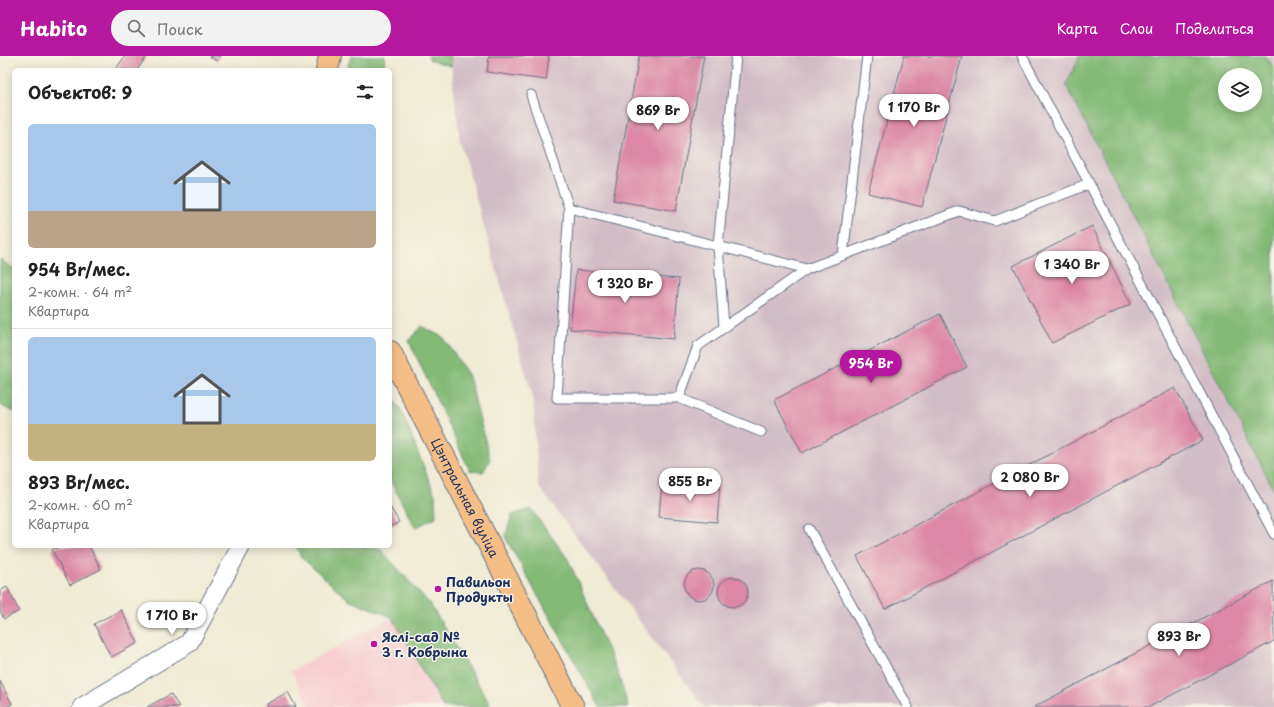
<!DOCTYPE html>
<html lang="ru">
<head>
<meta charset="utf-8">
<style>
	body { margin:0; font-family:"Playpen Sans",sans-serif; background:#f2f2f2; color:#222; height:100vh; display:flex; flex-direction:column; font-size:15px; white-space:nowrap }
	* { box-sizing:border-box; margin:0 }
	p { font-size:13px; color:#767676 }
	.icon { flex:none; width:22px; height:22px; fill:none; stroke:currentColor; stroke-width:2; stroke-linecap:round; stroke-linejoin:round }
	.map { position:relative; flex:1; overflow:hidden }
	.side { position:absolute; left:12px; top:12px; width:380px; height:480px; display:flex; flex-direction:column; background:#fff; border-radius:6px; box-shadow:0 2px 10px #0003 }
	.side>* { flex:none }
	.fabs { position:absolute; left:1218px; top:12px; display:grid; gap:8px }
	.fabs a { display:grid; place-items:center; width:44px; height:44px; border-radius:50%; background:#fff; box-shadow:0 2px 10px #0003; font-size:20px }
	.price { position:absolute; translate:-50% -34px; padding:0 9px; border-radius:14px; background:#fff; color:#222; font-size:13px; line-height:26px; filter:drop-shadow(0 1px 2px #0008) }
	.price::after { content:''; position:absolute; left:50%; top:24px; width:12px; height:9px; margin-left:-6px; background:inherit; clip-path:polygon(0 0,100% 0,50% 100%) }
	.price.current { background:#b5179e; color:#fff }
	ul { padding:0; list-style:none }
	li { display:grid; align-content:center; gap:8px; height:212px; padding:0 16px }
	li+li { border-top:1px solid #e0e0e0 }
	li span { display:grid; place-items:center; height:124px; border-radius:6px; color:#555 }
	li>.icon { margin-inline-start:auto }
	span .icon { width:72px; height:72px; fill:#fffc; stroke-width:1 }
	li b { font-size:17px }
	h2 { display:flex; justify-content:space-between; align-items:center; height:48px; padding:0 16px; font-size:17px }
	header { display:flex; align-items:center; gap:24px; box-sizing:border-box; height:56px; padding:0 20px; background:#b5179e; color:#fff }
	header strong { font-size:19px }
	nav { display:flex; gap:22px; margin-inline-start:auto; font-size:14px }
	.search { width:280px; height:36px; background:#f2f2f2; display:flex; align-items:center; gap:10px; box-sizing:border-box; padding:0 14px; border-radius:22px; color:#767676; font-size:15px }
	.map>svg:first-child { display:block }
</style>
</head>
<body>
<header>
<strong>Habito</strong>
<div class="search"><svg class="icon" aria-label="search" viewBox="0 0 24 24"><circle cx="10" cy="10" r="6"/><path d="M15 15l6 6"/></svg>Поиск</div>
<nav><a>Карта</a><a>Слои</a><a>Поделиться</a></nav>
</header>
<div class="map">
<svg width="1274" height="651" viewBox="0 0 1274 651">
	<rect width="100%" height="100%" fill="#f7f3e8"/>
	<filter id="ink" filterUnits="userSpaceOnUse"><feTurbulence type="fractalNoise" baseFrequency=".025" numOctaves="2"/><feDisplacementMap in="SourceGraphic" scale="8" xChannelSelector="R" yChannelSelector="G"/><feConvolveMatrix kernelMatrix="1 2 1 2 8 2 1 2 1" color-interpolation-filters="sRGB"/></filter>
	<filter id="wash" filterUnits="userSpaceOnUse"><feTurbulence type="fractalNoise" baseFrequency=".012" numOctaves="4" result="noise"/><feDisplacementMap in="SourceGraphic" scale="16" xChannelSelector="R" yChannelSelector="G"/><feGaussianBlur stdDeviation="0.9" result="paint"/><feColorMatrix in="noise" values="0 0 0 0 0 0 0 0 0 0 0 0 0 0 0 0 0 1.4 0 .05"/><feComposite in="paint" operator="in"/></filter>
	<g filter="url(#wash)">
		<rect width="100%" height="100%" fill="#f0ebd4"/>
		<path fill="#f7cfd2" d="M 392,561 L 443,651 L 310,651 L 291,615 Z"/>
		<path fill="#d2bdc6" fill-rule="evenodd" d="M 450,0 L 1274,0 L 1274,651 L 704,651 L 538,430 L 533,342 L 460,86 ZM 1225,19 L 1255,19 L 1255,49 L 1225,49 Z"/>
		<path fill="#82b975" stroke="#4e746a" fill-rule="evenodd" d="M 351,0 L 385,0 L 384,14 L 347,14 Z
			M 428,0 L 450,0 L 451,10 L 430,4 Z
			M 1080,0 L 1265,0 L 1274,11 L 1274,434 L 1066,29 ZM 1225,19 L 1255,19 L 1255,49 L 1225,49 Z
			M 0,203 L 14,213 L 14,356 L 0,349 Z
			M 422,270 L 444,282 L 469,320 L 490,404 L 483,416 L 470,415 L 409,285 Z
			M 390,337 L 401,354 L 435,439 L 436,461 L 415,472 L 390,424 Z
			M 531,453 L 568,503 L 619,620 L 628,651 L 600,651 L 505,481 L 512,459 Z
			M 296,490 L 345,490 L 380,493 L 430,548 L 492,651 L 443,651 L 392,561 L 348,543 L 301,501 Z"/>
		<g id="blocks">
			<path fill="#dc87a5" d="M 125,0 L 147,0 L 137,14 L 115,14 Z
				M 209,0 L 220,0 L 217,5 Z
				M 489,0 L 549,0 L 546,24 L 487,16 Z
				M 639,0 L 704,0 L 676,155 L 613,144 Z
				M 904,0 L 962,0 L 922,151 L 868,137 Z
				M 1092,170 L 1131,248 L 1052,287 L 1013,210 Z
				M 576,214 L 679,223 L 674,283 L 570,273 Z
				M 940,258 L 967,311 L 802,397 L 774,344 Z
				M 1175,332 L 1203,384 L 885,553 L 857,500 Z
				M 662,426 L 720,430 L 717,466 L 659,461 Z
				M 390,451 L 399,466 L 390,471 Z
				M 60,490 L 89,490 L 101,513 L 70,529 L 52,494 Z
				M684 529a15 15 0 1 1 30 0a15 15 0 1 1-30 0Z
				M718 536a15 15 0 1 1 30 0a15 15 0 1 1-30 0Z
				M 1273,525 L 1274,585 L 1149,651 L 1034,651 Z
				M 7,531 L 19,555 L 4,563 L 0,555 L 0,535 Z
				M 121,554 L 138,587 L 111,601 L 94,568 Z
				M 0,625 L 12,648 L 6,651 L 0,651 Z
				M 288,636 L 296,651 L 267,651 L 266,648 Z
				M 171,638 L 179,651 L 147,651 Z"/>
		</g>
	</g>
	<g filter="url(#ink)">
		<use href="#blocks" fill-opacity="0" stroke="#667187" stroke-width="1"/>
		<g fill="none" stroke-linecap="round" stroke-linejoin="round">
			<g stroke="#667187" stroke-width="11">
				<path id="lane" d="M 1022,0 L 1274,478
					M 531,39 L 569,152 L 557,342 L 679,342 L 698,290 L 807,213 L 959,155 L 995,165 L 1089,128
					M 569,152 L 807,213
					M 843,199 L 867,0
					M 724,271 L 718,190 L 736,0
					M 679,342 L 761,376
					M 809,473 L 908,651"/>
			</g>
			<g stroke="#667187" stroke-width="20">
				<path id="street" d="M 82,651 L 189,587 L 241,490"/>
			</g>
			<g stroke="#667187" stroke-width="24">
				<g id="primary">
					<path d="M 327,14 L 330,0"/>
					<path id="s1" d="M 390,296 L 573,651"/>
				</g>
			</g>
			<use href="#lane" stroke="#fff" stroke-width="9"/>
			<use href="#street" stroke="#fff" stroke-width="18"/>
			<use href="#primary" stroke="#f6be87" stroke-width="22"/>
		</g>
	</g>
	<g fill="#b5179e" stroke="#f7f3e8" stroke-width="1.5">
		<circle cx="438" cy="533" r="4"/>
		<circle cx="374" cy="588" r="4"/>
	</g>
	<g text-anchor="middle" stroke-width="3" stroke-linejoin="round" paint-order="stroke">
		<g font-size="13" fill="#1b2f5e" stroke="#f7f3e8">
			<text dy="5" stroke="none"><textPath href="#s1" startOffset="164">Цэнтральная вуліца</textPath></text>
		</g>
		<g font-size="13" font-weight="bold" fill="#1b2f5e" stroke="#f7f3e8" text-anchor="start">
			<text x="446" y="531">Павильон<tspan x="446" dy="15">Продукты</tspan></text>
			<text x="382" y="586">Яслі-сад №<tspan x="382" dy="15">3 г. Кобрына</tspan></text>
		</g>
	</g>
</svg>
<div class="fabs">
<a><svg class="icon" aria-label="layers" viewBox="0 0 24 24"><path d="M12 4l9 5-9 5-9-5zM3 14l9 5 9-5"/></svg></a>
</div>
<b class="price" style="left:914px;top:72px">1 170 Br</b>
<b class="price" style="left:658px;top:75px">869 Br</b>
<b class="price" style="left:1072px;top:229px">1 340 Br</b>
<b class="price" style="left:625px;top:248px">1 320 Br</b>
<b class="price current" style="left:871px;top:328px">954 Br</b>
<b class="price" style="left:1030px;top:442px">2 080 Br</b>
<b class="price" style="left:690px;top:446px">855 Br</b>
<b class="price" style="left:172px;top:580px">1 710 Br</b>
<b class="price" style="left:1179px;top:601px">893 Br</b>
<section class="side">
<h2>Объектов: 9<svg class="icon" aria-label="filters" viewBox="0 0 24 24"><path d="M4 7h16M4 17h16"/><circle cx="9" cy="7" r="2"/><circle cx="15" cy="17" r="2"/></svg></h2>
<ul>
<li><span style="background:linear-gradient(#a9c7e8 70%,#b9a48a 0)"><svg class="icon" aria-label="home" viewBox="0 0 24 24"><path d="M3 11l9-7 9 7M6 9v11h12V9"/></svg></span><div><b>954 Br/мес.</b><p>2-комн. · 64 m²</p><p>Квартира</p></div></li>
<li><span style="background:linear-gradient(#a9c7e8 70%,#c2b280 0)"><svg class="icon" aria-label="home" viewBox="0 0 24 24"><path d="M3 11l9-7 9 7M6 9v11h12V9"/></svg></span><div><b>893 Br/мес.</b><p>2-комн. · 60 m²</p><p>Квартира</p></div></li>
</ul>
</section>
</div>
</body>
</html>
